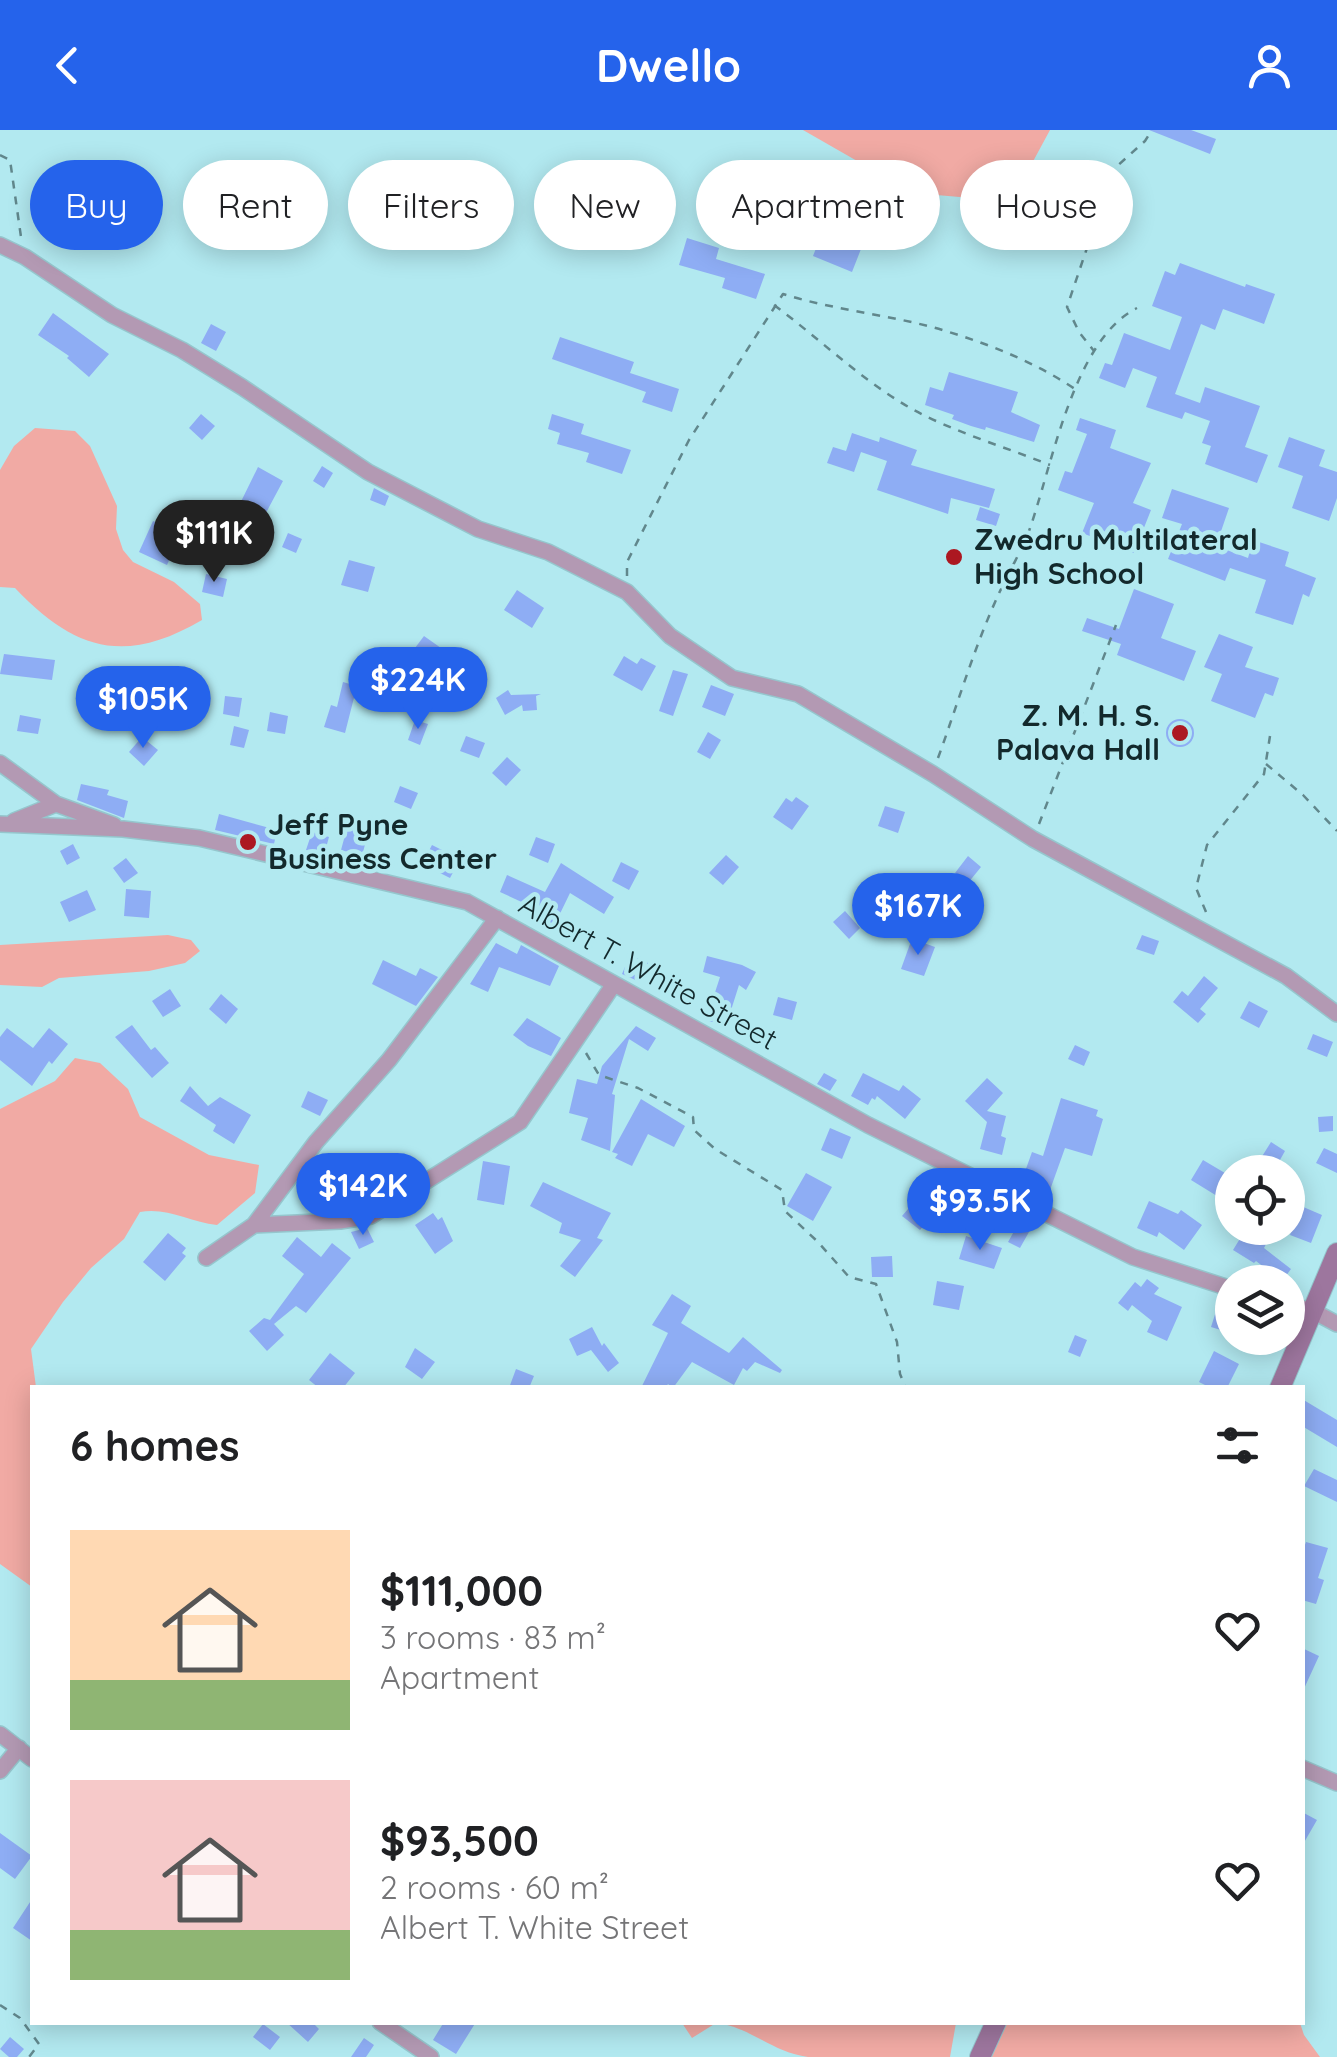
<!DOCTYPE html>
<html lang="en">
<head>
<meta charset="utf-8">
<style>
	body { margin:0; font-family:Quicksand,sans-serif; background:#f6f6f6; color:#202124; height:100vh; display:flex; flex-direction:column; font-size:38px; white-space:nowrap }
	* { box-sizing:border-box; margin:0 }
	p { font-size:32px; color:#757577 }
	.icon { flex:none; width:55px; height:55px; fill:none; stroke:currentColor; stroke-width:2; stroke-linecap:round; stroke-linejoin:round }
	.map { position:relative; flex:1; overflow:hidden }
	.panel { position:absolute; left:30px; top:1255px; width:1275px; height:640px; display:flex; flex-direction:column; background:#fff; border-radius:0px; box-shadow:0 5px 25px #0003 }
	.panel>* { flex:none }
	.guide { position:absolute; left:30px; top:30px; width:1278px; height:90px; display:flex; gap:20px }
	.buttons { position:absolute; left:1215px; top:1025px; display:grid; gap:20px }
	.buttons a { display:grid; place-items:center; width:90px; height:90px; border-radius:50%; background:#fff; box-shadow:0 5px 25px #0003; font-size:50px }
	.price { position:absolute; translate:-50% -85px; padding:0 22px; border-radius:35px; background:#2563eb; color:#fff; font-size:32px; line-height:65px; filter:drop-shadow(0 2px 5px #0008) }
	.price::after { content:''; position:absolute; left:50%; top:60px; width:30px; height:22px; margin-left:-15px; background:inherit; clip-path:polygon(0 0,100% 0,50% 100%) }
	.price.selected { background:#222; color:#fff }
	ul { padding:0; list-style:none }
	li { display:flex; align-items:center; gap:30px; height:250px; padding:0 40px }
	li span { display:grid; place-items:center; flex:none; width:280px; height:200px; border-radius:0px; color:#555 }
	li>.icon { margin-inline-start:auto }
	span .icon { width:120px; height:120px; fill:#fffc; stroke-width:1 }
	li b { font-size:42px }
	h2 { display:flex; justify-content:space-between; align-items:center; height:120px; padding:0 40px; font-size:42px }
	.pill { padding:0 35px; border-radius:45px; background:#fff; box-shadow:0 5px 25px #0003; font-size:35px; line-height:90px }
	.pill.selected { background:#2563eb; color:#fff }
	header { display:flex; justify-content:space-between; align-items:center; height:130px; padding:0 40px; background:#2563eb; color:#fff; font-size:45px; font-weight:700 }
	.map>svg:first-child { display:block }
</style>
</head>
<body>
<header><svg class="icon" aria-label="back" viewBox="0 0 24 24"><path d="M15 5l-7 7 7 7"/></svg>Dwello<svg class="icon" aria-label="person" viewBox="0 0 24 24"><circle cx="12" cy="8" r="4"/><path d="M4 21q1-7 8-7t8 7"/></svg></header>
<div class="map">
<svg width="1337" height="1927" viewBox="0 0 1337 1927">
	<rect width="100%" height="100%" fill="#b2e9f0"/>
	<path fill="#f1aaa4" d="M 803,0 L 1050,0 L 1030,37 L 983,69 L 913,63 Z
		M 35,298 L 75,301 L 90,316 L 117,376 L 116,399 L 123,420 L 133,432 L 174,452 L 200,474 L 202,490 C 125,535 75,521 15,458 L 0,457 L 0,340 L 14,316 Z
		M 168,805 L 191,810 L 200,821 L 185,833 L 149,841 L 59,848 L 42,857 L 0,855 L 0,815 Z
		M 75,928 L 100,933 L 128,959 L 140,987 L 209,1025 L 259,1035 L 255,1063 L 217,1095 C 190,1092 167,1077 140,1082 L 124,1109 L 91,1138 L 63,1172 L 31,1219 L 36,1257 L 32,1258 L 32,1457 L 0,1434 L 0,979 L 55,951 Z
		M 990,1892 L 1300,1893 L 1304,1905 L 1320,1927 L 974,1927 Z
		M 682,1893 L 956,1893 L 950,1927 L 808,1927 C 771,1922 751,1897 716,1893 L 692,1908 Z"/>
	<path fill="#8eadf4" d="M 1149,0 L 1191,0 L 1216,9 L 1210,24 Z
		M 438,35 L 464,49 L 441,91 L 415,76 Z
		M 724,46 L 783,68 L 787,59 L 806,67 L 796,91 L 754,74 L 751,82 L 715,70 Z
		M 1094,65 L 1113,72 L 1101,104 L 1084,98 L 1081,108 L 1062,100 L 1075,66 L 1092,72 Z
		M 822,103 L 861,119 L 852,142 L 813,126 Z
		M 687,108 L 719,118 L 716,129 L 765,144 L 756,169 L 722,158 L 725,148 L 679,135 Z
		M 1180,133 L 1245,157 L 1246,154 L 1275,164 L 1264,194 L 1223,179 L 1215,200 L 1201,194 L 1175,264 L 1200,273 L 1205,257 L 1260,276 L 1245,317 L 1268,325 L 1257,353 L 1205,334 L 1211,316 L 1202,313 L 1210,291 L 1185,282 L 1182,289 L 1146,277 L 1157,247 L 1133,238 L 1125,258 L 1099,248 L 1105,233 L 1112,235 L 1124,203 L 1170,220 L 1182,187 L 1152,176 L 1165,141 L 1175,145 Z
		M 53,183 L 109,224 L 89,247 L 67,228 L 69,226 L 38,205 Z
		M 211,194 L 226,202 L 216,221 L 201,213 Z
		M 560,207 L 634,232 L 630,243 L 679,259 L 672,282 L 642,272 L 646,262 L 552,229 Z
		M 949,242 L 1018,262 L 1011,282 L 1040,295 L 1034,312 L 986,297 L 985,300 L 971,296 L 952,289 L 954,285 L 925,275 L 930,257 L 943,261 Z
		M 201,284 L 215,296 L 202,310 L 189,298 Z
		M 552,284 L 584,294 L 581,304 L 631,320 L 622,344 L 586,332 L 589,323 L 557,314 L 560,303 L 548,299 Z
		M 1080,288 L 1116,300 L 1110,318 L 1151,333 L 1133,373 L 1151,380 L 1134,423 L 1082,403 L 1094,373 L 1058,360 L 1065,341 L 1072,343 L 1087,304 L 1076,300 Z
		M 852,303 L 879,312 L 880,307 L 917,320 L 911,335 L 995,359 L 989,378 L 951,368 L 948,384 L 877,360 L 887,331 L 861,322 L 854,342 L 827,333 L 833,317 L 846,321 Z
		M 1289,307 L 1325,320 L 1319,336 L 1337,342 L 1337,368 L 1329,391 L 1292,378 L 1303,346 L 1278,337 Z
		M 322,336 L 333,343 L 324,358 L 313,351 Z
		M 258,337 L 283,351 L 252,409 L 229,396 Z
		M 374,358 L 389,366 L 385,376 L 370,370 Z
		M 1172,359 L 1229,378 L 1216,416 L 1248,428 L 1253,410 L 1289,422 L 1285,436 L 1316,448 L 1309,467 L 1303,464 L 1293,495 L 1255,483 L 1266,450 L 1230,438 L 1225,451 L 1168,429 L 1182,394 L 1162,388 Z
		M 980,377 L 1000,384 L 996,396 L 976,390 Z
		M 153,391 L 181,403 L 167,435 L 139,422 Z
		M 288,403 L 302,409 L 296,423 L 282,417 Z
		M 349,430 L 375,437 L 368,462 L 341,455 Z
		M 206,444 L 227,449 L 223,467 L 202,462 Z
		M 1134,459 L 1174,474 L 1161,508 L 1196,521 L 1184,551 L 1117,525 L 1121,514 L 1082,501 L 1087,488 L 1119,499 Z
		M 517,460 L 544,478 L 532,498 L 504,480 Z
		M 1219,504 L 1253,517 L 1245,537 L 1279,548 L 1273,566 L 1265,563 L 1255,588 L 1211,571 L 1222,544 L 1204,537 Z
		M 424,506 L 441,518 L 429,534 L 412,522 Z
		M 4,524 L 55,530 L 52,550 L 0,544 Z
		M 624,526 L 637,534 L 641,528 L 656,536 L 642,561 L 613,545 Z
		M 397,538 L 409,554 L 395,565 L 383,548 Z
		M 673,540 L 688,544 L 673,586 L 659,581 Z
		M 343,552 L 357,556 L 345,603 L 324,597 L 331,575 L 337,577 Z
		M 153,555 L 179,561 L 174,581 L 148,575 Z
		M 711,555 L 734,564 L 725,586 L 702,577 Z
		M 508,560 L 511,565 L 541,564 L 536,566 L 537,580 L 523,581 L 522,575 L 505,585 L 496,568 Z
		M 225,566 L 242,568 L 239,587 L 223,584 Z
		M 270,582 L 288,586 L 285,604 L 267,601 Z
		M 20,585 L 41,589 L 38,604 L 17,601 Z
		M1166 603a14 14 0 1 1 28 0a14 14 0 1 1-28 0Z
		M 415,590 L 428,594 L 420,615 L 408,610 Z
		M 234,596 L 249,600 L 244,618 L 230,615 Z
		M 708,602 L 721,610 L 710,629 L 697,622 Z
		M 466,606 L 485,613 L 479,628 L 460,621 Z
		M 142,607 L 158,620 L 144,636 L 129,622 Z
		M 507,627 L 521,640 L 506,656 L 492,643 Z
		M 81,654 L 109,660 L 107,665 L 128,671 L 124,688 L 77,670 Z
		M 400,656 L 418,663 L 411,679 L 394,672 Z
		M 796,667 L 809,676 L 792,700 L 773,687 L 786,668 L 792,672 Z
		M 885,676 L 905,682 L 898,703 L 878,696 Z
		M 219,684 L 277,700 L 274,714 L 215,700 Z
		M 347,698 L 368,703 L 362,726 L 341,720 Z
		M 312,702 L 329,707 L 324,725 L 306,720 Z
		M 536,707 L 555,714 L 548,733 L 529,725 Z
		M 73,714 L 80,728 L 67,735 L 60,721 Z
		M 432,715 L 460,729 L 450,748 L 422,734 Z
		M 726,725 L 739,737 L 723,755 L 709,743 Z
		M 968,726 L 981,737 L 968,753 L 955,743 Z
		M 126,728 L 138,743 L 124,753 L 113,738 Z
		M 621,732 L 639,741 L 629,760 L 612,751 Z
		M 561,733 L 614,767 L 604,784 L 570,763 L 554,796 L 535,787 L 539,780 L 500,762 L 507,745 L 545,762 Z
		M 126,759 L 151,761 L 149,788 L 124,786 Z
		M 87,760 L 96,780 L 69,792 L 60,772 Z
		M 845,781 L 860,798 L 849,809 L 833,792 Z
		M 1142,805 L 1159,811 L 1154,825 L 1136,819 Z
		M 918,811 L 935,817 L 924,846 L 901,839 L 910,814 L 916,816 Z
		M 496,813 L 517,824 L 521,815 L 559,836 L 550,856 L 499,837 L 488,862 L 470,854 Z
		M 630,825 L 648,833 L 640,852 L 622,844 Z
		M 707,826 L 742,835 L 756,842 L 746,860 L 739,855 L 726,896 L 706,890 L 720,847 L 703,842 Z
		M 383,830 L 416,846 L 420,838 L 438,847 L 416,876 L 372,854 Z
		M 1204,846 L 1218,858 L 1200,879 L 1206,884 L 1198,893 L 1173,872 L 1182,861 L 1188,866 Z
		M 170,859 L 181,876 L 163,887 L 152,871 Z
		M 221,864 L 238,879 L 226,894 L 209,879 Z
		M 778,867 L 797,872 L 792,890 L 773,885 Z
		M 1249,871 L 1268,881 L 1259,898 L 1240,888 Z
		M 527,888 L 561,908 L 551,926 L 528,916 L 513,905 Z
		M 132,895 L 151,920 L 155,917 L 169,933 L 152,948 L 115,907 Z
		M 636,896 L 656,908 L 648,921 L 629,909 L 612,964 L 615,965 L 610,1021 L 581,1010 L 588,988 L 569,983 L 577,949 L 597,954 L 602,936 Z
		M 7,898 L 33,918 L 49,898 L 68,914 L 52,934 L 49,931 L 32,956 L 0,930 L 0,907 Z
		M 1313,904 L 1333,912 L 1327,927 L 1307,919 Z
		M 1075,915 L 1090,922 L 1084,936 L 1068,929 Z
		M 824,943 L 837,950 L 830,961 L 817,954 Z
		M 863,943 L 899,961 L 903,955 L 921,969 L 905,989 L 877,966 L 875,970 L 872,968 L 868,975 L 851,966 Z
		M 987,948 L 1003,963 L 987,981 L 1006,986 L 1001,1006 L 1006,1008 L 1002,1025 L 980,1019 L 987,992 L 965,971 Z
		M 190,956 L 208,976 L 220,967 L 251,985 L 234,1014 L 213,1001 L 216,995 L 180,971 Z
		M 308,961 L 328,970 L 320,986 L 301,977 Z
		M 1061,968 L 1098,980 L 1096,986 L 1103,989 L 1092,1026 L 1065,1018 L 1050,1060 L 1022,1050 L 1032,1022 L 1043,1026 Z
		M 641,969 L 685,996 L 674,1017 L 648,1004 L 632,1036 L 615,1028 L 618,1024 L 612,1022 Z
		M 1333,986 L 1333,1001 L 1319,1002 L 1318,987 Z
		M 830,998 L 851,1007 L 842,1029 L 821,1020 Z
		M 1271,1012 L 1285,1021 L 1276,1037 L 1261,1028 Z
		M 1324,1018 L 1337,1024 L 1337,1043 L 1316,1033 Z
		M 1203,1030 L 1230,1046 L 1217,1066 L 1191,1050 Z
		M 483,1031 L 510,1036 L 504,1075 L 477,1070 Z
		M 806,1043 L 832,1057 L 813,1091 L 787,1076 Z
		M 543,1052 L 611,1083 L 597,1108 L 603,1110 L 575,1147 L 560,1136 L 581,1110 L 559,1103 L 562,1093 L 530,1076 Z
		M 920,1065 L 937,1080 L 920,1100 L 902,1086 Z
		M 1149,1071 L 1178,1084 L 1181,1080 L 1202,1095 L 1184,1120 L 1159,1102 L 1157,1107 L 1137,1098 Z
		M 1301,1076 L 1322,1085 L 1311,1113 L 1290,1105 Z
		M 433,1083 L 438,1090 L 442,1087 L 453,1111 L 435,1124 L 415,1095 Z
		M 1022,1087 L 1034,1093 L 1020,1118 L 1008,1112 Z
		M 367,1098 L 374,1112 L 359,1119 L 351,1102 Z
		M 168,1103 L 186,1118 L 182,1123 L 186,1126 L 165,1151 L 143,1132 Z
		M 1253,1103 L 1267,1112 L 1264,1118 L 1291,1139 L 1282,1151 L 1256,1131 L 1254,1133 L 1233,1120 L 1241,1107 L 1247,1111 Z
		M 966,1106 L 1002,1118 L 994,1139 L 959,1129 Z
		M 297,1107 L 321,1127 L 332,1113 L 351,1128 L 306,1183 L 296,1176 L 274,1194 L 284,1205 L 267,1221 L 249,1201 L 264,1188 L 270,1190 L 304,1144 L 282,1126 Z
		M 892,1126 L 893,1147 L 872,1147 L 871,1127 Z
		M 1147,1149 L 1159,1158 L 1154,1164 L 1182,1177 L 1167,1211 L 1147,1202 L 1152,1191 L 1132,1175 L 1128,1181 L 1118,1173 L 1135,1152 L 1141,1157 Z
		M 937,1151 L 964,1156 L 959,1180 L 933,1175 Z
		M 672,1164 L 691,1176 L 681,1193 L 729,1223 L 743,1207 L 782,1240 L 780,1243 L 755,1232 L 747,1241 L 743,1238 L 734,1255 L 692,1232 L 673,1258 L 668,1254 L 665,1258 L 641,1258 L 668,1203 L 652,1195 Z
		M 1218,1175 L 1231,1179 L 1224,1201 L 1211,1197 Z
		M 592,1197 L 602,1216 L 604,1213 L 619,1233 L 608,1242 L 591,1220 L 577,1226 L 569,1209 Z
		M 1075,1205 L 1087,1210 L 1080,1227 L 1068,1222 Z
		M 415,1218 L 435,1232 L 422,1249 L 405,1237 Z
		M 1214,1221 L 1239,1234 L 1227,1258 L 1211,1258 L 1199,1252 Z
		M 330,1223 L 355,1243 L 343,1258 L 319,1258 L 309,1250 Z
		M 516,1239 L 534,1246 L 529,1258 L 509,1258 Z
		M 1302,1269 L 1337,1290 L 1337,1317 L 1302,1296 Z
		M 1314,1339 L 1337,1350 L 1337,1372 L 1304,1356 Z
		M 1306,1412 L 1328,1418 L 1318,1448 L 1324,1450 L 1316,1474 L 1302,1470 L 1302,1423 Z
		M 1302,1518 L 1319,1526 L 1302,1563 Z
		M 1302,1682 L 1317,1690 L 1302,1716 Z
		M 0,1703 L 32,1726 L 15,1749 L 0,1738 Z
		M 32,1769 L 32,1811 L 13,1798 Z
		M 286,1892 L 312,1892 L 319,1899 L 308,1912 Z
		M 444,1892 L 476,1892 L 456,1924 L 433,1910 Z
		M 263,1894 L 280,1907 L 270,1920 L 253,1907 Z
		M 10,1907 L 24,1919 L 17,1927 L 9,1927 L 0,1919 Z
		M 364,1908 L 374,1915 L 366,1927 L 351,1927 Z"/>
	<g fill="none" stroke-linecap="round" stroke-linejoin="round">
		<g stroke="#95c6cd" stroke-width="18">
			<path id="street" d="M 0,115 L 25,127 L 112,185 L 182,220 L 242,257 L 368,342 L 478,399 L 548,422 L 627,462 L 670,506 L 732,548 L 798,564 L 933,644 L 1033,709 L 1286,846 L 1337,884
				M 0,633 L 56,674 L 114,695
				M 14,691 L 56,674
				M 0,694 L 123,699 L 199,708 L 467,772 L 868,995 L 1133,1127 L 1232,1159
				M 254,1095 L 340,1091 L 371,1086 L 520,992 L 614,854
				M 206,1128 L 254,1095 L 316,1012 L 389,930 L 497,788
				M 1288,1176 L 1311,1180 L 1337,1194
				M 0,1604 L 32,1629
				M 1302,1638 L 1337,1653
				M 0,1641 L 19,1618
				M 380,1892 L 431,1927"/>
		</g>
		<g stroke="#95c6cd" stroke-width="22">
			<path id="secondary" d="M 1280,1258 L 1337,1123
				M 980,1927 L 996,1892"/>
		</g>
		<path stroke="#61878c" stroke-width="2.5" stroke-dasharray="8 8" stroke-linecap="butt" d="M 0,25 L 10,30 L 21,107
			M 1088,115 L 1067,177 L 1079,202 L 1094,221
			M 1087,118 L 1054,110 L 1074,57 L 1096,55 L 1145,11 L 1152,0
			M 774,175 C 820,209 861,250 912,279 C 954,302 1005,317 1050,335
			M 627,446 L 627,432 L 689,310 L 783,164 C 837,181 895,185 949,202 C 994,216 1036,233 1075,259
			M 938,628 C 957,576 973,521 996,470 C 1006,447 1020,424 1029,401 C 1052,337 1073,210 1137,178
			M 1266,634 L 1303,665 L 1337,701
			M 1039,694 L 1116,495
			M 1206,782 L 1196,758 L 1207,715 L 1264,644 L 1270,606
			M 586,923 L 599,945 L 638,958 L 693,987 L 694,1000 L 715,1019 L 782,1060 L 785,1081 L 818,1112 L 849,1147 L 876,1154 L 897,1212 L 900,1244 L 906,1258
			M 0,1875 L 20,1888 L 39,1914 L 29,1927"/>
		<use href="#street" stroke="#b399b3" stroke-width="15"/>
		<use href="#secondary" stroke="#9d769e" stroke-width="20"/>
	</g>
	<g fill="#ac1821" stroke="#b2e9f0" stroke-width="4">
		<circle cx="954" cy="427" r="10"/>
		<circle cx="1180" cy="603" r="10"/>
		<circle cx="248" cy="712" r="10"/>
	</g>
	<g text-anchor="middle" stroke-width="9" stroke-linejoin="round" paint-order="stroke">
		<g font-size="30" font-weight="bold" fill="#13292c" stroke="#b2e9f0" text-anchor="start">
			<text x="974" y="420">Zwedru Multilateral<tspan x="974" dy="34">High School</tspan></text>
			<text x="1160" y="596" text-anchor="end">Z. M. H. S.<tspan x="1160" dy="34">Palava Hall</tspan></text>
			<text x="268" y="705">Jeff Pyne<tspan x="268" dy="34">Business Center</tspan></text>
		</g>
		<g font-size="30" fill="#13292c" stroke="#b2e9f0">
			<text transform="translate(648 842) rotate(29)" y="10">Albert T. White Street</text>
		</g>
	</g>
</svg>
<div class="buttons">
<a><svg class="icon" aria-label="locate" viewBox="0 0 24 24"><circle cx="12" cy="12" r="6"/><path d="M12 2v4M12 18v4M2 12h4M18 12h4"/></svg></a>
<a><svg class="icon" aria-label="layers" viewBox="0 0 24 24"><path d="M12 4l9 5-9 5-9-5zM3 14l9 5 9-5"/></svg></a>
</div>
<b class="price selected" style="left:214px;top:455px">$111K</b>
<b class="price" style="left:418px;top:602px">$224K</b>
<b class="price" style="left:143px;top:621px">$105K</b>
<b class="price" style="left:918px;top:828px">$167K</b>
<b class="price" style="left:363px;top:1108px">$142K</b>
<b class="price" style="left:980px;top:1123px">$93.5K</b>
<div class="guide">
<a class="pill selected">Buy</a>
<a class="pill">Rent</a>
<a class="pill">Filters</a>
<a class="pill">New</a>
<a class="pill">Apartment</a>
<a class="pill">House</a>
</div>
<section class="panel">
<h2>6 homes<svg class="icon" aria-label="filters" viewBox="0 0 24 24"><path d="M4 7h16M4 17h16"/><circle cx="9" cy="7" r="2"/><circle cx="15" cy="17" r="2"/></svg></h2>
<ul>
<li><span style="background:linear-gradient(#ffd9b3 75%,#8fb573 0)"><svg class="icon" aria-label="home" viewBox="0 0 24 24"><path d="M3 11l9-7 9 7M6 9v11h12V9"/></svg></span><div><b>$111,000</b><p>3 rooms · 83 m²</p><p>Apartment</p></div><svg class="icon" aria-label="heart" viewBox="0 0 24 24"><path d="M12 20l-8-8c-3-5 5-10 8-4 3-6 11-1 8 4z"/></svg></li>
<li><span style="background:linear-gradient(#f6c9c9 75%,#8fb573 0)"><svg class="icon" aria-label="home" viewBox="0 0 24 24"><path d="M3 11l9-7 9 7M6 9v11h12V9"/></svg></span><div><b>$93,500</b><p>2 rooms · 60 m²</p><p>Albert T. White Street</p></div><svg class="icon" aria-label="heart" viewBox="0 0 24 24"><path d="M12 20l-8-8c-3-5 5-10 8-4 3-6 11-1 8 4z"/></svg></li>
</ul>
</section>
</div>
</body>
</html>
